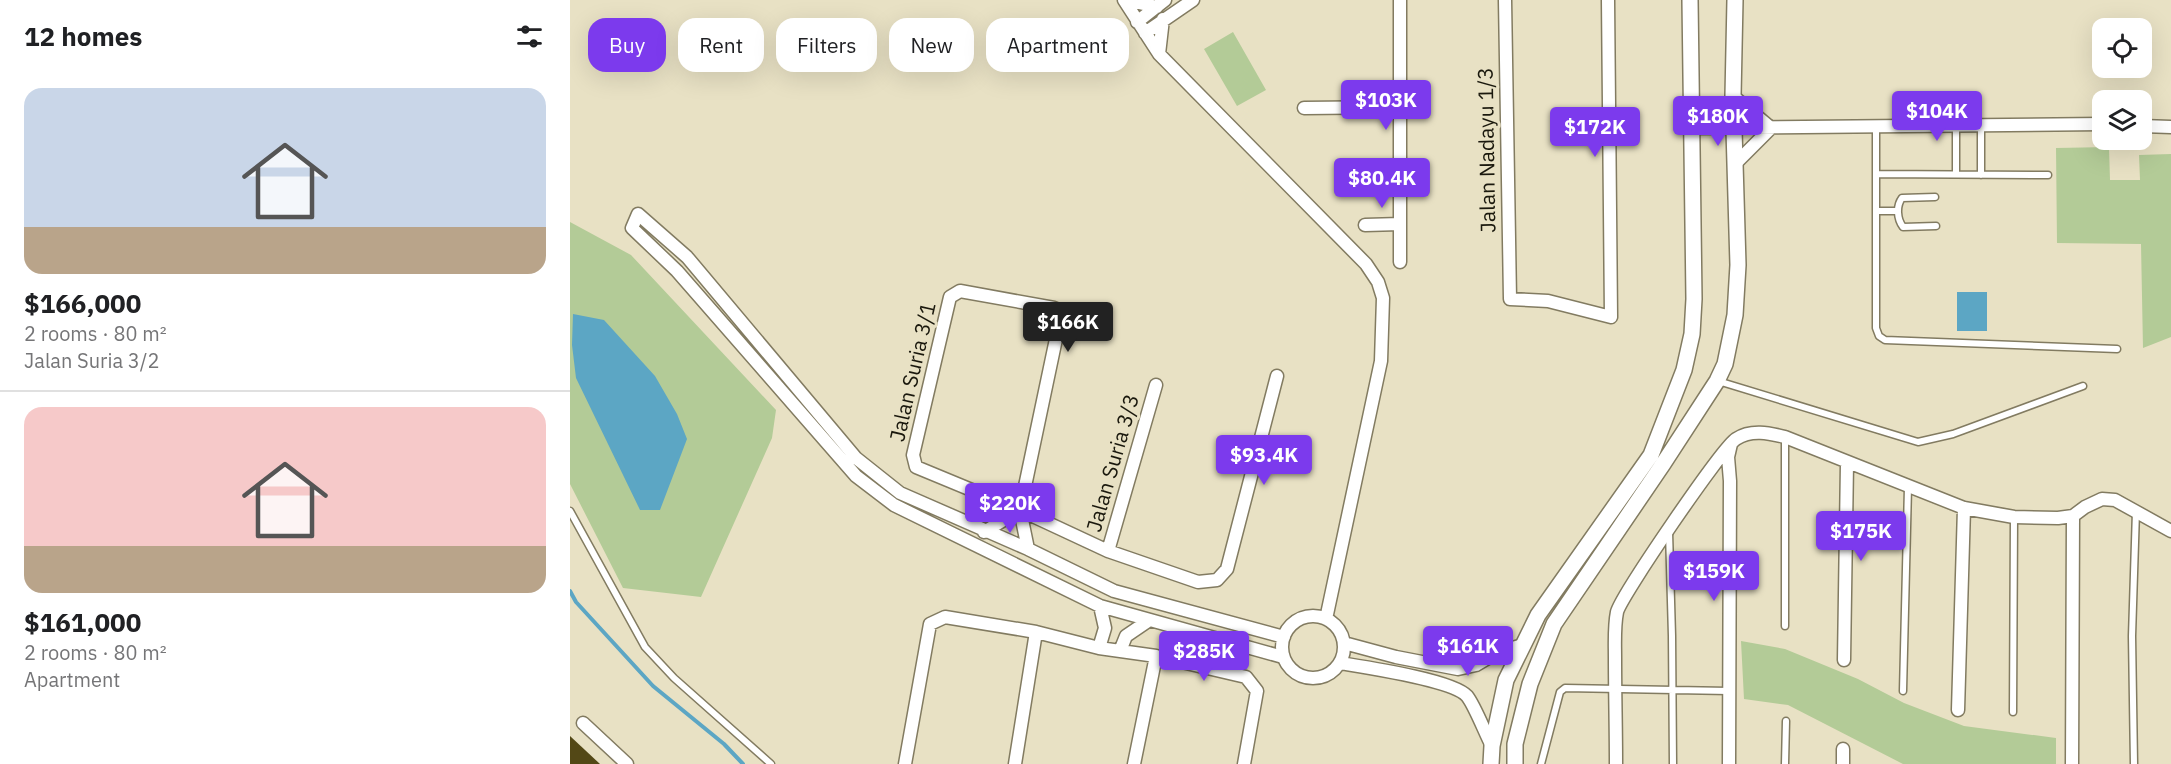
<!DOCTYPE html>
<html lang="en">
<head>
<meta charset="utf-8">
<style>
	body { margin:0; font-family:"IBM Plex Sans",sans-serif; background:#f2f2f2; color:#202124; height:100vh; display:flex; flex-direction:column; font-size:22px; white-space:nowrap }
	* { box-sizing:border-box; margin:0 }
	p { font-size:20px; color:#757577 }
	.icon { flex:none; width:33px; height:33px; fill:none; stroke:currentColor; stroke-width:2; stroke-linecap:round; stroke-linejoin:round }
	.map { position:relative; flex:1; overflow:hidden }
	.drawer { display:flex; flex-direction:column; background:#fff; width:570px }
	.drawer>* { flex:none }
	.guide { position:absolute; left:18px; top:18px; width:570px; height:54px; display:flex; gap:12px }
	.controls { position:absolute; left:1522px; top:18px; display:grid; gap:12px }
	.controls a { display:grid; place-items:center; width:60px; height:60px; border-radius:12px; background:#fff; box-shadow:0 6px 24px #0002; font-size:30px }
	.price { position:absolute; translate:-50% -51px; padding:0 14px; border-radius:6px; background:#7c3aed; color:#fff; font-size:20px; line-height:39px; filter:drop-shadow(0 2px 3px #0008) }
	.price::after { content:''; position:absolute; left:50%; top:36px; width:18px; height:14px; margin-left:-9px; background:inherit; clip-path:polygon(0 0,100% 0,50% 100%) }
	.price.current { background:#222; color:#fff }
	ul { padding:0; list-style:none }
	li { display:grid; align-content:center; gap:12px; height:318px; padding:0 24px }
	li+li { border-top:2px solid #e0e0e0 }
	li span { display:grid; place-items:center; height:186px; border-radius:18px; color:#555 }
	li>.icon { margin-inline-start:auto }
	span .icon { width:108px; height:108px; fill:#fffc; stroke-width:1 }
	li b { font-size:26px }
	h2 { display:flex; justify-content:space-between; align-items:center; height:72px; padding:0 24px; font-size:26px }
	.chip { padding:0 21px; border-radius:18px; background:#fff; box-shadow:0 6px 24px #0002; font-size:21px; line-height:54px }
	.chip.current { background:#7c3aed; color:#fff }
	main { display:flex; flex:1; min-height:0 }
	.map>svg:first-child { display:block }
</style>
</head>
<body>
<main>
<section class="drawer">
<h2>12 homes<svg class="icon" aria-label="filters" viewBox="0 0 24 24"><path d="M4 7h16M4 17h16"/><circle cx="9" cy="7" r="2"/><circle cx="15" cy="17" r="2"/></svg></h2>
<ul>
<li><span style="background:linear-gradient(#c9d6e8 75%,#b9a48a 0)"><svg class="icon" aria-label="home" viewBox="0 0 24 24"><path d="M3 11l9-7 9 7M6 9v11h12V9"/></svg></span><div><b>$166,000</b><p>2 rooms · 80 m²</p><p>Jalan Suria 3/2</p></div></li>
<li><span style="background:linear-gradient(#f6c9c9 75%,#b9a48a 0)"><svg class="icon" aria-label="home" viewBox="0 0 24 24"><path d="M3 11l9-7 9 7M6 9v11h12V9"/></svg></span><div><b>$161,000</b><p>2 rooms · 80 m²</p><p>Apartment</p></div></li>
</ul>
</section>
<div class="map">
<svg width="1601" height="764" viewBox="0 0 1601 764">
	<rect width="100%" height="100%" fill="#e8e1c4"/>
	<path fill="#b3cb97" d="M 663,32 L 696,90 L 667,106 L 634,49 Z
		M 1539,147 L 1540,180 L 1570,180 L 1569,155 L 1601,154 L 1601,337 L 1573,348 L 1571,244 L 1487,243 L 1486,148 Z
		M 0,222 L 61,255 L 206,410 L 202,438 L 131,597 L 53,588 L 0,484 Z
		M 1171,641 L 1215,649 L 1288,679 L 1334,703 L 1394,726 L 1486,738 L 1486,764 L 1333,764 L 1218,705 L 1174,699 Z"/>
	<path fill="#5ca6c4" d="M 1387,292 L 1417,292 L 1417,331 L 1387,331 Z
		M 3,314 L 34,320 L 85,376 L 107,414 L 117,439 L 90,510 L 70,510 L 6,378 L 2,345 Z"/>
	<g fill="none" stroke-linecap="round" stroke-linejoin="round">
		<path stroke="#5ca6c4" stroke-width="4" d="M 0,591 L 6,602 L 83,686 L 154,744 L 173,764"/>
	</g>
	<path fill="#534816" d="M 0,736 L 30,764 L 0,764 Z"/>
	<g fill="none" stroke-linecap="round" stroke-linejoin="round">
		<g stroke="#827b61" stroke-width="9">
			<path id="service" d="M 1386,127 L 1386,174
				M 1306,128 L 1306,328 L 1309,336 L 1315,340 L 1547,349
				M 1306,174 L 1478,175
				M 1411,175 L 1411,126
				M 1365,197 L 1332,198 C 1326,206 1327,219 1333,227 L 1366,226
				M 1306,211 L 1328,211
				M 1148,381 L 1348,442 L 1383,434 L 1513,386
				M 1215,438 L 1215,626
				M 0,511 L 75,647 L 104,678 L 201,764
				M 1099,532 L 1102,636 L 1103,764
				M 1333,691 L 1338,487
				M 1443,712 L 1444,517
				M 971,764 L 990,692 L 995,688 L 1159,691
				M 1215,764 L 1216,721
				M 1564,764 L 1562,636 L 1566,511"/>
		</g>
		<g stroke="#827b61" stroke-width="15">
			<path id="minor" d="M 554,0 L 589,54 L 796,264 L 808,282 L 813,298 L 811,361 L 756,619
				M 555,0 L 587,7
				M 830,0 L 830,262
				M 935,0 L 940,299 L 978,301 L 1041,317 L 1038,0
				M 567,22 L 595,0
				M 575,33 L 623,0
				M 589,54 L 593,19
				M 1163,96 L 1201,128
				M 734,108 L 831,107
				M 1572,126 L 1601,127
				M 1121,128 L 1533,124
				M 1166,163 L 1201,128
				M 795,225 L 830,224
				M 414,532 L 450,510
				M 458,549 L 450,510 L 490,320 L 484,308 L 390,291 L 380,297 L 343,455 L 346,467 L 450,510 L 538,551 L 628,582 L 647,580 L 657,569 L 707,376
				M 538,551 L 586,385
				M712 647a31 31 0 1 1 62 0a31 31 0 1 1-62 0Z
				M 774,643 L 826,657 L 888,669 L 906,665 L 928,652 L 953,645
				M 529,648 L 535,628 L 530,606
				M 550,651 L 556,636 L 578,621
				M 713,657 L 530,606 L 324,505 L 286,476 L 107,271 L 62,228 L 68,214 L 117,257 L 286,458 L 330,493 L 458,549 L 544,591 L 714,637
				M 1274,660 L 1277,463
				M 770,663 C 794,667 883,680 897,696 C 905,706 915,733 922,746
				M 1388,710 L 1394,508
				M 13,723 L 57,764
				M 335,764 L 360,624 L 375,617 L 466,632 L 529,648 L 586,656 L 676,677 L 687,691 L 674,764
				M 445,764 L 466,632
				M 564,764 L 586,656
				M 1046,764 C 1046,729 1045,694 1045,658 C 1045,643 1044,627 1047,612 C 1051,596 1152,448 1166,439 C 1181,429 1199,433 1215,437 L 1394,508 L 1444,517 L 1488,518 L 1503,516 L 1515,507 L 1532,499 L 1545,500 L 1601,531
				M 1159,764 L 1160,481 L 1158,457 L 1161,444
				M 1273,764 L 1273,749
				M 1502,764 L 1503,516"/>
		</g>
		<g stroke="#827b61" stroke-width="18">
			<path id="tertiary" d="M 921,764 L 922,746 L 936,680 L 968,615 L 1081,455 L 1114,370 L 1122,334 L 1124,299 L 1120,0
				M 945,764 L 945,744 L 960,684 L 984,624 L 1093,464 L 1147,381 L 1155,364 L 1165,315 L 1168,265 L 1163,96 L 1165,0"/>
		</g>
		<use href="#service" stroke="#fff" stroke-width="6"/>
		<use href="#minor" stroke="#fff" stroke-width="12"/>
		<use href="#tertiary" stroke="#fff" stroke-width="15"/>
	</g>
	<g text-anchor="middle" stroke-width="6" stroke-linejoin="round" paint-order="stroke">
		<g font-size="21" fill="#1a180d" stroke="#e8e1c4">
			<text transform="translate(917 150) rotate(-91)" y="7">Jalan Nadayu 1/3</text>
			<text transform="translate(343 372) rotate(-77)" y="7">Jalan Suria 3/1</text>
			<text transform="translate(543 463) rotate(-74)" y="7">Jalan Suria 3/3</text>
		</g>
	</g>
</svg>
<div class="controls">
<a><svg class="icon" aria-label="locate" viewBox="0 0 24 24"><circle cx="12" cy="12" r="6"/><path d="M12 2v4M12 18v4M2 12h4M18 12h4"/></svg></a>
<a><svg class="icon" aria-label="layers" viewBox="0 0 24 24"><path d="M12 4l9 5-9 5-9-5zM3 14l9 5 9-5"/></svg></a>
</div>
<b class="price" style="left:816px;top:131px">$103K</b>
<b class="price" style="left:1367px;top:142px">$104K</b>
<b class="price" style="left:1148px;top:147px">$180K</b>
<b class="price" style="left:1025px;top:158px">$172K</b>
<b class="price" style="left:812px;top:209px">$80.4K</b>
<b class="price current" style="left:498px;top:353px">$166K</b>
<b class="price" style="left:694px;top:486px">$93.4K</b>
<b class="price" style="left:440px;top:534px">$220K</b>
<b class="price" style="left:1291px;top:562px">$175K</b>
<b class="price" style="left:1144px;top:602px">$159K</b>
<b class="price" style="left:898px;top:677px">$161K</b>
<b class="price" style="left:634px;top:682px">$285K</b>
<div class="guide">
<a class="chip current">Buy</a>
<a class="chip">Rent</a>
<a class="chip">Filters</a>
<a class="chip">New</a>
<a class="chip">Apartment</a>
</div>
</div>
</main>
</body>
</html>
